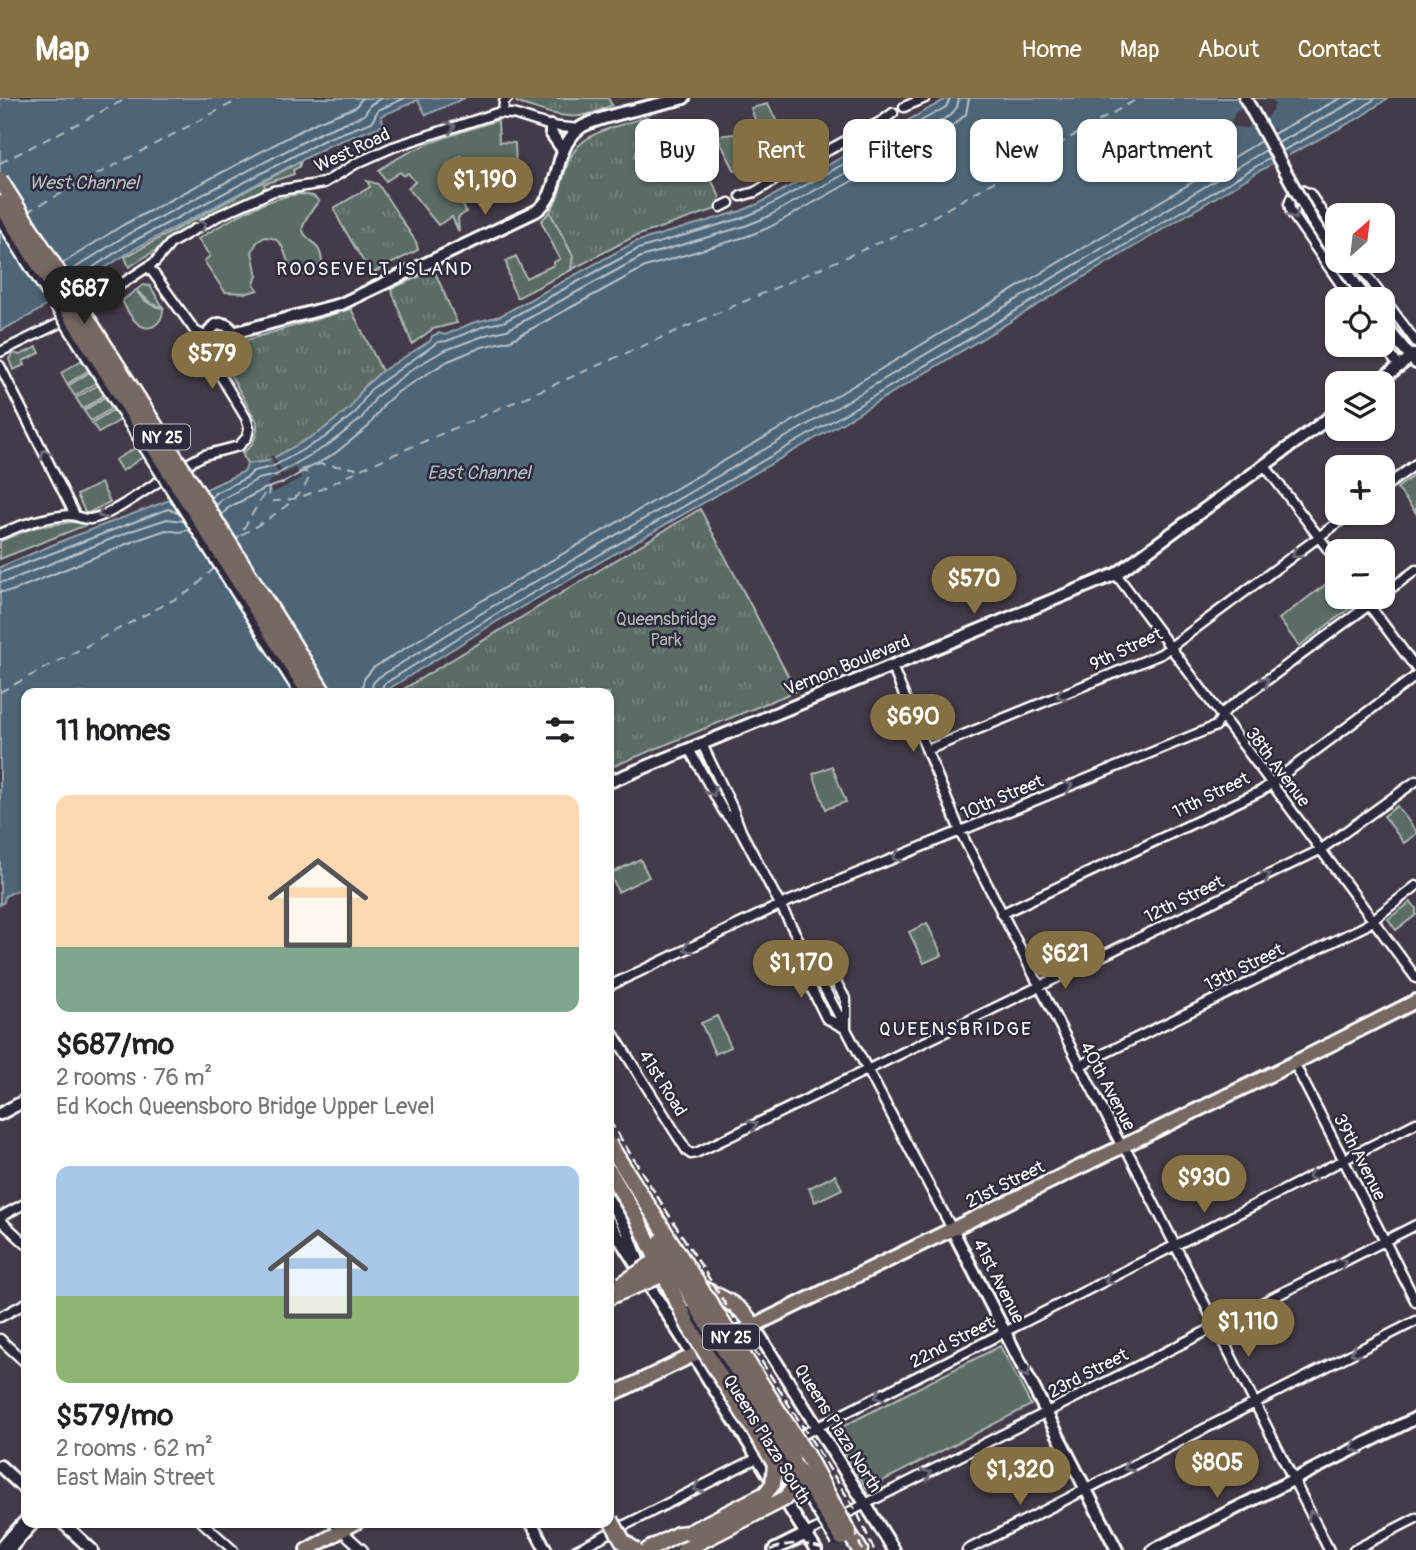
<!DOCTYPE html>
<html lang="en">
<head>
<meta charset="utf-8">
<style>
	body { margin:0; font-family:Pangolin,sans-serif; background:#f6f6f6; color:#202124; height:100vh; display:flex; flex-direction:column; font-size:26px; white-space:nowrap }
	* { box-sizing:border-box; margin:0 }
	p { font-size:23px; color:#757577 }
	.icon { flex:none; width:38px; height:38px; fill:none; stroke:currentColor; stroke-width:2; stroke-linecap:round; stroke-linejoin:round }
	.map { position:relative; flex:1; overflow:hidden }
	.details { position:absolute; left:21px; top:590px; width:593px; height:840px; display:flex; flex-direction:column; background:#fff; border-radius:14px; box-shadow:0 2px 5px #0004 }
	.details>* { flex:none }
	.top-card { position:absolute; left:635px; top:21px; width:665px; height:63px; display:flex; gap:14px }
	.needle { width:46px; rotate:28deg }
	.buttons { position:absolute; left:1325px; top:105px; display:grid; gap:14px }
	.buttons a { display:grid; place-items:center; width:70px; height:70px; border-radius:14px; background:#fff; box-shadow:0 2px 5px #0004; font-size:35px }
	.price { position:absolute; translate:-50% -60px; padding:0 16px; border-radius:24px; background:#847042; color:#fff; font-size:23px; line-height:46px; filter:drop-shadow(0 2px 4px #0008) }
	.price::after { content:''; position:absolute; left:50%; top:42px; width:21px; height:16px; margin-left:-10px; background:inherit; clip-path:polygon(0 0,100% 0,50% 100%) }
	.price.current { background:#222; color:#fff }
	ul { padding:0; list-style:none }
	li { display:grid; align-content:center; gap:14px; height:371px; padding:0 35px }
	li span { display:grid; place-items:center; height:217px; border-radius:14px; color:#555 }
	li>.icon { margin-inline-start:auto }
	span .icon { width:126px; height:126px; fill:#fffc; stroke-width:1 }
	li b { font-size:30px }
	h2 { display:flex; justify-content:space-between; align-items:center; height:84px; padding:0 35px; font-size:30px }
	.chip { padding:0 24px; border-radius:14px; background:#fff; box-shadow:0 2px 5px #0004; font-size:24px; line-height:63px }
	.chip.current { background:#847042; color:#fff }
	header { display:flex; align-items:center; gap:42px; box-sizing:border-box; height:98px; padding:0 35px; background:#847042; color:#fff }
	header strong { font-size:33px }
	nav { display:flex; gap:38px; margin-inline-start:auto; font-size:24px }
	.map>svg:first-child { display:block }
</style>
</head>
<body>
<header>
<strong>Map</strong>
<nav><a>Home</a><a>Map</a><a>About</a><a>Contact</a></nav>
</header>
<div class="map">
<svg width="1416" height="1452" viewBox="0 0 1416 1452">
	<defs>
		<pattern id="park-tufts" width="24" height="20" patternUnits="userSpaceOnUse" patternTransform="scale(1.75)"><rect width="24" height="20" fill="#5a6c64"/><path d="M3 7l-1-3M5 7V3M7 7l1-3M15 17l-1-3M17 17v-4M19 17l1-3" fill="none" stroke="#73827b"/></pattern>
	</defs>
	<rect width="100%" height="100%" fill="#443b48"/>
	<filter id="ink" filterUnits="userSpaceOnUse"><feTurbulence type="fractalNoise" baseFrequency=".0143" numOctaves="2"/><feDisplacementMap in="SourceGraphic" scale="14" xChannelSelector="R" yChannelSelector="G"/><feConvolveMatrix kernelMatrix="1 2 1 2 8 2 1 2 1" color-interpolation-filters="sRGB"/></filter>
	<g filter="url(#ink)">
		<path fill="#5a6c64" stroke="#acb6b2" stroke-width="2" d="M 768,6 L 789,48 L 735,73 L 717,38 L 750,34 L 755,22 L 751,10 Z
			M 498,22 L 499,44 L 515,45 L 516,73 L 493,85 L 502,100 L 497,103 L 489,89 L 482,91 L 466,62 L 461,58 L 447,67 L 466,114 L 458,120 L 459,134 L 452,119 L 438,127 L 408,90 L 415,84 L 408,75 L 404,78 L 400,74 L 386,83 L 379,72 C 414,47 457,36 498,22 Z
			M 301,63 L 299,69 L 293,72 L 294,76 L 264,86 L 265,89 L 258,96 L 189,131 L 129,169 L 125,159 Z
			M 301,96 L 313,98 L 319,103 C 282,147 320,131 322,164 L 314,174 L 308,177 C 276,175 295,140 265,139 L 257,144 L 252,154 L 257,178 L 254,186 L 258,192 L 248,195 L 225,194 L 204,163 L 210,158 L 198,141 C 228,123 265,99 301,96 Z
			M 550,114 L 573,158 L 571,172 L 517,200 L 511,187 L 506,163 L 516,158 L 526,180 L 554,167 L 554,164 L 560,161 L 541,123 Z
			M 143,187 L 150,188 L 163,209 L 152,206 L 137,193 C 141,201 153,210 163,210 C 164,225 149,237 136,224 C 131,219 126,211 123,204 L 124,201 Z
			M 37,249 L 40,255 L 23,263 L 25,267 L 13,272 L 9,261 L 13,255 L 20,257 Z
			M 82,262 L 89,272 L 67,286 L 61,275 Z
			M 90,274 L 96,285 L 75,298 L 68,288 Z
			M 98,287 L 104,297 L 83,311 L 76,300 Z
			M 105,299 L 112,310 L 91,323 L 84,313 Z
			M 113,312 L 120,322 L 99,335 L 92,325 Z
			M 137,349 L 143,359 L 122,373 L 115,362 Z
			M 101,385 L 110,404 L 86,416 L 77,397 Z
			M 74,424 L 86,427 L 0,461 L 0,443 L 36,429 Z
			M 1333,481 L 1337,486 L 1337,499 L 1347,499 L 1353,508 L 1299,548 L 1279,521 Z
			M 832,668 L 846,704 L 826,711 L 813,676 Z
			M 1397,708 L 1416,733 L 1416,736 L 1404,745 L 1384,718 Z
			M 640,761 L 649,779 L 618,794 L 610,776 Z
			M 1411,804 L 1416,810 L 1416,817 L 1396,832 L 1388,821 Z
			M 927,825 L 942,857 L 924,865 L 909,834 Z
			M 835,1077 L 842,1091 L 815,1104 L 809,1090 Z
			M 1000,1248 L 1031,1307 L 867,1391 L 832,1334 Z"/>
		<path fill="url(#park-tufts)" stroke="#acb6b2" stroke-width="2" d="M 519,0 L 608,0 L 612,7 C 574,27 556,17 518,5 L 516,3 Z
			M 647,19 L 635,59 L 665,68 L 699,57 L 720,99 L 716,111 L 633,139 L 571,172 L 573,158 L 550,114 C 560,99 561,85 567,68 C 577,33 616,29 647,19 Z
			M 367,83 L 378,86 L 416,144 L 418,152 L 371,176 L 340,124 L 334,110 L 370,89 Z
			M 434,172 L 457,225 L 433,231 L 412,246 L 391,191 Z
			M 351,211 L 382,273 L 365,288 L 350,310 L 320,334 L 268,363 L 247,366 L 242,355 C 254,348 258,338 257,324 L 225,267 L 227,260 L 240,244 Z
			M 1416,376 L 1416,415 L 1397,390 Z
			M 700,411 L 796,593 L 609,670 L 609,595 L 397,595 Z
			M 717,918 L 731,949 L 715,956 L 701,925 Z"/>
		<path fill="#4d6577" stroke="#94a3ad" stroke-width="2" d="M 0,0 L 465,0 L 426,17 L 418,2 L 381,18 L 384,27 L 330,47 L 136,150 L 33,216 L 0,233 Z
			M 948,0 L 1388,0 L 1359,20 L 1261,72 L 844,324 L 501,521 L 382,595 L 26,595 L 26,788 L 5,798 L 4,804 L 0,807 L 0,469 L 69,440 L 170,402 L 178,408 L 207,396 L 206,391 L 245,373 L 247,366 L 268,363 L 320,334 L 350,310 L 365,288 L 382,273 L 430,243 L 432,238 L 439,235 L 445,237 L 472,225 L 500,218 L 635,144 L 741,113 L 758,106 Z"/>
		<path fill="#443b48" d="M 1236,0 L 1272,2 L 1275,7 L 1265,22 L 1271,32 L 1274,30 L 1276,33 L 1273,36 L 1283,56 L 1287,54 L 1289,58 L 1286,60 L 1287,63 L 1269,71 L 1268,69 L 1272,66 L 1252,27 L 1246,30 L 1234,29 L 1231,24 L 1236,13 L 1242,10 Z
			M 273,357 L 283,376 L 296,370 L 301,380 L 273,395 L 267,385 L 280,378 L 270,359 Z"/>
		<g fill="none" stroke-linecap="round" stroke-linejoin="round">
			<path stroke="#b8c1c9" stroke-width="2" d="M 1273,36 L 1341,0
				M 1278,45 L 1360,0
				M 1282,53 L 1355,15 L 1376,0
				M 63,165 L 123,127 L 317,24 L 356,9 L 362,0
				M 69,174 L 128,136 L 322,34 L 364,17 L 371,6 L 382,0
				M 73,182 L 132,144 L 326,41 L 372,24 L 378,12 L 405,0
				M 211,400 L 215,395 L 248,379 L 253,373 L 272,369 L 324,340 L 355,315 L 370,292 L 438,244 L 447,243 L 487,227 L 503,224 L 638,151 L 742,120 L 761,112 L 946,9 L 950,0
				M 216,408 L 221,402 L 258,381 L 276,377 L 328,347 L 361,321 L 377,298 L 414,270 L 443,253 L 489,236 L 507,232 L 641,159 L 745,128 L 765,120 L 951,17 L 957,9 L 959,0
				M 222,417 L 228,410 L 264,391 L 283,385 L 334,356 L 368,329 L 385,305 L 398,294 L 448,263 L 482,249 L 511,242 L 645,169 L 748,138 L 770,129 L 956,25 L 966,16 L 969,0
				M 0,475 L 168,411 L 178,415
				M 0,484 L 8,483 L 131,433 L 167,421 L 183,423
				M 0,494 L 12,493 L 134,443 L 166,432 L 179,434 L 189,432
				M 361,595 L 364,581 L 373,570 L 488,499 L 831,301 L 1261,43
				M 371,595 L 373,585 L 379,579 L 493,508 L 836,310 L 1266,52
				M 380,595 L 384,586 L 498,515 L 841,318 L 1270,60"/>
			<path stroke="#afbac2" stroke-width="2" stroke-dasharray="9 7" stroke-linecap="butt" d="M 0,65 L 128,0
				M 26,114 L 242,0
				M 301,372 L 320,366 L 360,371
				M 269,389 L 268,400 L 271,403 C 304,404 332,385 361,371 L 917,128 L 1139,0
				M 241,437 C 260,426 307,400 309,377 L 306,374 L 298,374
				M 235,445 L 266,393
				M 0,594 L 192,492 L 216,468"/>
			<g stroke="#fff" stroke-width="13">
				<path id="street" d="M 904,9 L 925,0
					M 503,15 L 504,4 L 508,0
					M 814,60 L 882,23 L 893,15
					M 741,98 L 755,94 L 802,66
					M 721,109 L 729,105
					M 1337,137 L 1310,96 L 1301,92 L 1293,96 L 1289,106 L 1291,114 L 1351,201
					M 1356,163 L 1416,244
					M 149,169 L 195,233 L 209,240
					M 79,214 L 155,164 L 171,145 L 218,118 L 273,93 L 324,85 L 357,65 L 393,49 L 497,15 L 513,16 L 551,28 L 579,31
					M 1382,246 L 1399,268
					M 0,254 L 68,221
					M 0,268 L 75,417
					M 1265,368 L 1337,463
					M 178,371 L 204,357 L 239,348 L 247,339 L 249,330 L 246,320 L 217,272 L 216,249
					M 1382,391 L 1416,366
					M 0,436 C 22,426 44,419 69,417 C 77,417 83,422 90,421 C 110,419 149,389 167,378
					M 1116,476 L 1416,880
					M 1382,497 L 1416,472
					M 1363,499 L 1416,570
					M 892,568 L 960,733 L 1122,1049 L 1130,1058 L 1329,1452
					M 702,646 L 732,709 L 741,733 L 952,1131
					M 689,651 L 724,714 L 736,728
					M 927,652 L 1161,556 L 1351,415
					M 1001,816 L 1261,693 L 1416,578
					M 803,848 L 822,859 L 846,902 L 846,930
					M 801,849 L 803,873 L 826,920 L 846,931
					M 609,888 L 780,807 L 1216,628 L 1226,612 L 1380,499
					M 609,929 L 687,1053 L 691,1056 L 696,1055 L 1320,752 L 1416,683
					M 1294,965 L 1416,1204
					M 1079,968 L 1365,828 L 1416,788
					M 0,1119 L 26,1105
					M 0,1122 L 26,1146
					M 0,1219 L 26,1205
					M 0,1241 L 26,1265
					M 794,1341 L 1416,1025
					M 202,1424 L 233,1452
					M 332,1424 L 363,1452
					M 806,1436 L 1416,1127
					M 576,1452 L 761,1358
					M 967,1452 L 1416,1223
					M 1354,1452 L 1416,1420"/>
			</g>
			<g stroke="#fff" stroke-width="16">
				<path id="secondary" d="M 1245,0 L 1255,18
					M 551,28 L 551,35 L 563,52
					M 1312,122 L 1337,160
					M 1339,163 L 1366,201
					M 1382,224 L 1416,265
					M209 238a12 12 0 1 1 24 0a12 12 0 1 1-24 0Z
					M 233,235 L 341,206 L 536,113 C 563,96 550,53 580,30 C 593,19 663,6 684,0
					M 1377,285 L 1414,257
					M 609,684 L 1116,476 L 1337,314
					M 0,1016 L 26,1002
					M 609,1102 L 627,1132 L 639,1165
					M 609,1124 L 816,1452
					M 952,1131 L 1117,1452
					M 753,1227 L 894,1452
					M 0,1368 L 26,1392
					M 62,1424 L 92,1452
					M 531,1424 L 546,1452
					M 0,1451 L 26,1422
					M 9,1452 L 34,1424
					M 774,1452 L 806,1436
					M 1153,1452 L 1416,1320"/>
			</g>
			<g stroke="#fff" stroke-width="18">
				<path id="primary" d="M 609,1298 L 1294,965 L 1416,903
					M 307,1452 L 357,1424"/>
			</g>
			<g stroke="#fff" stroke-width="19">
				<path id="highway" d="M 695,1187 C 717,1198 740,1205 753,1227
					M 849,1435 L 860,1452
					M 648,1452 L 678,1436 L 688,1435"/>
			</g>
			<use href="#street" stroke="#2f2a3d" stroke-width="8"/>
			<use href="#secondary" stroke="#2f2a3d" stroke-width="10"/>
			<use href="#primary" stroke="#776864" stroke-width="12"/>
			<use href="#highway" stroke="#776864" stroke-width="14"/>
			<path stroke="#fff" stroke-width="2.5" stroke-dasharray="10 5" stroke-linecap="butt" d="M 609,1022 L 858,1416 L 874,1452
				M 849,1416 L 862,1452
				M 770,1452 C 789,1444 807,1444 826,1452"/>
			<g stroke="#fff" stroke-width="13" stroke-linecap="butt">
				<path id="street-bridge" d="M 0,122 L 299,595
					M 689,1213 L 836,1444"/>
			</g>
			<g stroke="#fff" stroke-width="16" stroke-linecap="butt">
				<path id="secondary-bridge" d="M 1255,18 L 1312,122"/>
			</g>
			<g stroke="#fff" stroke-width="19" stroke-linecap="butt">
				<path id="highway-bridge" d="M 0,82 L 324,595
					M 0,105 L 309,595
					M 609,1046 L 807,1358 L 849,1435
					M 609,1073 L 637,1120 L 689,1228 L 775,1366 L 773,1386 L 765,1396 L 688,1435
					M 661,1143 L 694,1204 L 789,1354 C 798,1373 799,1387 784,1401 L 684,1452
					M 622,1186 L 650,1167
					M 609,1199 L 657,1179
					M 797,1370 L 842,1440
					M 611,1422 L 623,1443 L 635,1452"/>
			</g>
			<use href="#street-bridge" stroke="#2f2a3d" stroke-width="8"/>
			<use href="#secondary-bridge" stroke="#2f2a3d" stroke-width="10"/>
			<use href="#highway-bridge" stroke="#776864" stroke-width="14"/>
		</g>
		<defs><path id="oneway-chevron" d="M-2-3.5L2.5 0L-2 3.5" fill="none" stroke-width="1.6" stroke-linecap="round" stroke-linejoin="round" transform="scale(1.75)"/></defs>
		<g stroke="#6d6a77">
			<use href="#oneway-chevron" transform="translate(451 29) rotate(-19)"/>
			<use href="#oneway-chevron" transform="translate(1294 117) rotate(62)"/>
			<use href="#oneway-chevron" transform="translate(202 127) rotate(-29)"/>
			<use href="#oneway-chevron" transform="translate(45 356) rotate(-117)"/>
			<use href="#oneway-chevron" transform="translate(102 416) rotate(156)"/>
			<use href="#oneway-chevron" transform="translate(1296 456) rotate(143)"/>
			<use href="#oneway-chevron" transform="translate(1265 583) rotate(-36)"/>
			<use href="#oneway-chevron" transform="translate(1061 597) rotate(158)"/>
			<use href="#oneway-chevron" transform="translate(1068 688) rotate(-23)"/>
			<use href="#oneway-chevron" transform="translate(712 694) rotate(59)"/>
			<use href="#oneway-chevron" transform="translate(897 759) rotate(158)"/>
			<use href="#oneway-chevron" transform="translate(1266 778) rotate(-26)"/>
			<use href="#oneway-chevron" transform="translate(688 850) rotate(155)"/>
			<use href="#oneway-chevron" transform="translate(753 1027) rotate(-26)"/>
			<use href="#oneway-chevron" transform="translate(1312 1078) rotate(153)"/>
			<use href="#oneway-chevron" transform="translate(1342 1165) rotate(-27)"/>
			<use href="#oneway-chevron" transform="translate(1109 1182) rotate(153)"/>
			<use href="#oneway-chevron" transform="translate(1355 1254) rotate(153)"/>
			<use href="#oneway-chevron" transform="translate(1026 1275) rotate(63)"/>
			<use href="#oneway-chevron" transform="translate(879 1298) rotate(153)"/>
			<use href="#oneway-chevron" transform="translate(1355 1350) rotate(153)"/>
			<use href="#oneway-chevron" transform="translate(1128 1369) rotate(153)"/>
			<use href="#oneway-chevron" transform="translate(927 1376) rotate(-27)"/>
			<use href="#oneway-chevron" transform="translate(698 1390) rotate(153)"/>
			<use href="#oneway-chevron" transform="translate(1312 1417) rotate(-117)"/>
		</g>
	</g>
	<g text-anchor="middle" stroke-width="5" stroke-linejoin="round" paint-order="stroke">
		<g fill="#2f2a3d" stroke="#c1bfc5" stroke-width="2">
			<rect x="134" y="326.5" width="56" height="25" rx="5"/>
			<rect x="703" y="1226.5" width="56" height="25" rx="5"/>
		</g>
		<g font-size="16" font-weight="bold" fill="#fff">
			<text x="162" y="345">NY 25</text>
			<text x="731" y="1245">NY 25</text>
		</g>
		<g font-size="18" fill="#fff" stroke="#2f2a3d">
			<text transform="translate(352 52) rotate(-25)" y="6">West Road</text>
			<text transform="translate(1126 551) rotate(-25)" y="6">9th Street</text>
			<text transform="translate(847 567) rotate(-22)" y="6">Vernon Boulevard</text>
			<text transform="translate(1278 669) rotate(53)" y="6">38th Avenue</text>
			<text transform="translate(1211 697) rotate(-26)" y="6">11th Street</text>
			<text transform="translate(1002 699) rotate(-23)" y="6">10th Street</text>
			<text transform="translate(1184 801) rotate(-26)" y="6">12th Street</text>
			<text transform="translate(1244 869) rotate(-26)" y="6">13th Street</text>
			<text transform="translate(663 985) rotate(58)" y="6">41st Road</text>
			<text transform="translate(1108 988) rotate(62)" y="6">40th Avenue</text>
			<text transform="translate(1360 1059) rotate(63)" y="6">39th Avenue</text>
			<text transform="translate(1005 1086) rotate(-26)" y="6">21st Street</text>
			<text transform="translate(999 1183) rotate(63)" y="6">41st Avenue</text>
			<text transform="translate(952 1244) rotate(-27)" y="6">22nd Street</text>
			<text transform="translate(1088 1275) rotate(-27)" y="6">23rd Street</text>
			<text transform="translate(838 1330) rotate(58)" y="6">Queens Plaza North</text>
			<text transform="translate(767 1341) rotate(58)" y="6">Queens Plaza South</text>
		</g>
		<g font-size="18" fill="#acb6b2" stroke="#2f2a3d">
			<text x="666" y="527">Queensbridge<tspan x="666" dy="21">Park</tspan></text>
		</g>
		<g font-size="19" font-style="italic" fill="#afbac2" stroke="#2f2a3d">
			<text x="84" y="91">West Channel</text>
			<text x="479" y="381">East Channel</text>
		</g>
		<g font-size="19" letter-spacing="2" fill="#fff" stroke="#2f2a3d">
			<text x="375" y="177">ROOSEVELT ISLAND</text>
			<text x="956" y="937">QUEENSBRIDGE</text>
		</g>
	</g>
</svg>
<div class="buttons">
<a><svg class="needle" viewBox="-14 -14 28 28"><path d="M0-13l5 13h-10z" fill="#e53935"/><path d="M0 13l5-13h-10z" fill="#757577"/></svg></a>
<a><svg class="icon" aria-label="locate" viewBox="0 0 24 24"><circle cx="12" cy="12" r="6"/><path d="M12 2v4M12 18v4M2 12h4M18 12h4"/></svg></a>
<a><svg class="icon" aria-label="layers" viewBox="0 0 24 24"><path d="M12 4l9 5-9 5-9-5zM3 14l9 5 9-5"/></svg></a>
<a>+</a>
<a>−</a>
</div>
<b class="price" style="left:485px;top:119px">$1,190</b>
<b class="price current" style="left:84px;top:228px">$687</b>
<b class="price" style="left:212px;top:293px">$579</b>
<b class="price" style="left:974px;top:518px">$570</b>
<b class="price" style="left:913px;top:656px">$690</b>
<b class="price" style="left:1065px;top:893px">$621</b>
<b class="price" style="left:801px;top:902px">$1,170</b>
<b class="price" style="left:1204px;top:1117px">$930</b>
<b class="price" style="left:1248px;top:1261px">$1,110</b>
<b class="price" style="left:1217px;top:1402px">$805</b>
<b class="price" style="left:1020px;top:1409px">$1,320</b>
<div class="top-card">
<a class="chip">Buy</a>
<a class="chip current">Rent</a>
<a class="chip">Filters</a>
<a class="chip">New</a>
<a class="chip">Apartment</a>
</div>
<section class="details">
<h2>11 homes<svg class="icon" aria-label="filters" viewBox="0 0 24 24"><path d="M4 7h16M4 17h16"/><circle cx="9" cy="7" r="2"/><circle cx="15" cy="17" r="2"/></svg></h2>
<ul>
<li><span style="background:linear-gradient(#ffd9b3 70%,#7fa58c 0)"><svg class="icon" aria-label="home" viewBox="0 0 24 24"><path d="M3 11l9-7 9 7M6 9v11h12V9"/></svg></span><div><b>$687/mo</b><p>2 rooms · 76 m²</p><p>Ed Koch Queensboro Bridge Upper Level</p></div></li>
<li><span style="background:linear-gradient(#a9c7e8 60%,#8fb573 0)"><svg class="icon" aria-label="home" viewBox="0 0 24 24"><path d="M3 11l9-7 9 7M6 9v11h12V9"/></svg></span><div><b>$579/mo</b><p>2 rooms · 62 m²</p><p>East Main Street</p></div></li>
</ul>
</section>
</div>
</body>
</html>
